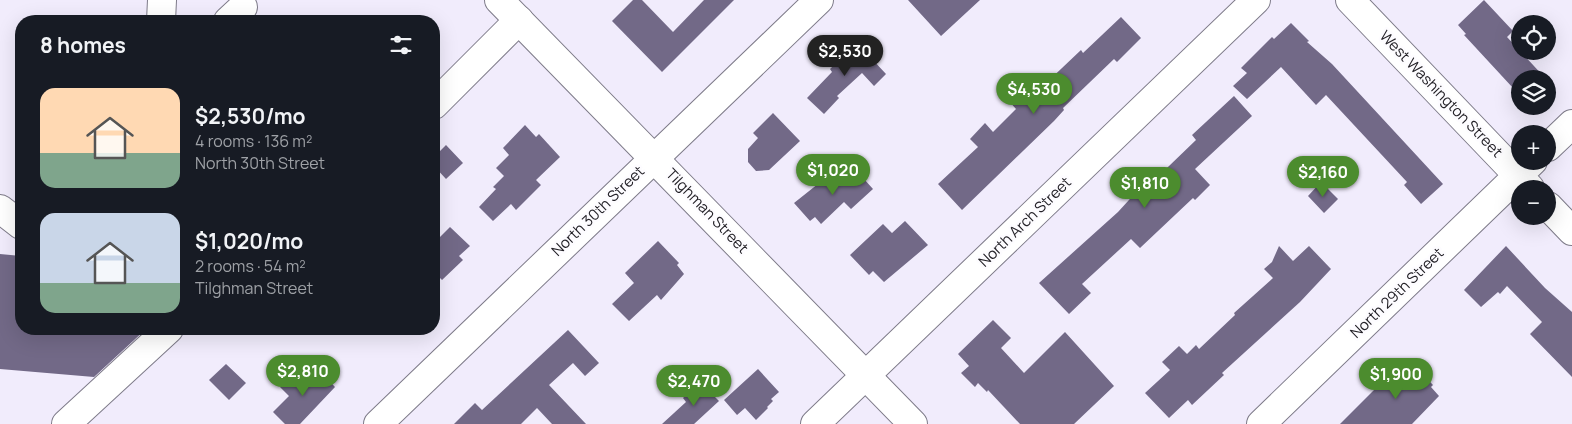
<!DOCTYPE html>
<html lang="en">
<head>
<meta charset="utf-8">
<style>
	body { margin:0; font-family:Manrope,sans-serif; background:#242831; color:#f1f3f6; height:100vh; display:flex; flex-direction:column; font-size:19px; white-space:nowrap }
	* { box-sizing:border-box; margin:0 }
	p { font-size:16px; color:#9ea1a6 }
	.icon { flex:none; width:28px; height:28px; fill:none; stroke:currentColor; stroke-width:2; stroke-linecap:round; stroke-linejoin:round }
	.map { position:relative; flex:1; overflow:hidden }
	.panel { position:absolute; left:15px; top:15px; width:425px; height:320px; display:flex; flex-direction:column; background:#171b24; border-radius:20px; box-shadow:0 5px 20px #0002 }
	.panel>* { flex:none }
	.fabs { position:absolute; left:1511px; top:15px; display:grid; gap:10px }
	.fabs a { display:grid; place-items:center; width:45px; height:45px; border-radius:50%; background:#171b24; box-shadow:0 5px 20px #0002; font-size:25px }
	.price { position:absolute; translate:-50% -42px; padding:0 11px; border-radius:18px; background:#4c8c2e; color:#fff; font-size:16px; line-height:32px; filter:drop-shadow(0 1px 2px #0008) }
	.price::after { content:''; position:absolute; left:50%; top:30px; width:15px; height:11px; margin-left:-8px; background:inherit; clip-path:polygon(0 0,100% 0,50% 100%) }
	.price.active { background:#222; color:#fff }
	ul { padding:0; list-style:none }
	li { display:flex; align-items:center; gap:15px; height:125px; padding:0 25px }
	li span { display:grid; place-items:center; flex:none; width:140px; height:100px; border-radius:15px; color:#555 }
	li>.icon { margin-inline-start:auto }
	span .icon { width:60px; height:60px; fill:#fffc; stroke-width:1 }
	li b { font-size:21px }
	h2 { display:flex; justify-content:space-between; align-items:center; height:60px; padding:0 25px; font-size:21px }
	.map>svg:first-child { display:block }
</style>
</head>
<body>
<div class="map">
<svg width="1572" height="424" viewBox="0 0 1572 424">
	<rect width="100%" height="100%" fill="#f1ecfc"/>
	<path fill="#726987" d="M 633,0 L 642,0 L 673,32 L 704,0 L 734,0 L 662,72 L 612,21 Z
		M 908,0 L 980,0 L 941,36 Z
		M 1484,0 L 1513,31 L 1507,37 L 1546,79 L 1520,79 L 1520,89 L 1516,85 L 1513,88 L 1464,35 L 1466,34 L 1458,25 Z
		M 1121,17 L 1141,38 L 1117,62 L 1114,59 L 1063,108 L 1064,110 L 1054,121 L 962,210 L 938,184 L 978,147 L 970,139 L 985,123 L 993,132 L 1016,109 L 1008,100 L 1033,76 L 1043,86 L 1081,50 L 1083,53 Z
		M 1291,23 L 1309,41 L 1307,42 L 1332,64 L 1443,184 L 1421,204 L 1404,185 L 1407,182 L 1326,95 L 1316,105 L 1281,67 L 1247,99 L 1233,86 L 1247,73 L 1241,68 L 1272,37 L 1274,39 Z
		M 857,43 L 886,74 L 874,86 L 862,73 L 837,96 L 839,98 L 824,114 L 807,98 L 832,72 L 830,69 Z
		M 1234,96 L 1252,116 L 1195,169 L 1210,185 L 1195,200 L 1193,198 L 1140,248 L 1131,239 L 1082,284 L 1091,293 L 1069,314 L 1039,283 L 1118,212 L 1139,189 L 1142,192 L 1196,140 L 1192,135 Z
		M 773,113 L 800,141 L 769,170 L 756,171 L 748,162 L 748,149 L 758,138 L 753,133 Z
		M 525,125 L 536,137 L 539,134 L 560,157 L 536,180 L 541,185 L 516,210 L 511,204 L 493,221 L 479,207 L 496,189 L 493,187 L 504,176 L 496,168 L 509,155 L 503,148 Z
		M 446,145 L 463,163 L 446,179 L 434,166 L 434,157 Z
		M 854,168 L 873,189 L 851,209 L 844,202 L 821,224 L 815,217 L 810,221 L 794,203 L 833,172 L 840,181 Z
		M 1321,182 L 1338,199 L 1324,213 L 1308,196 Z
		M 905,221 L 928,245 L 884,282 L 873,271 L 869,275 L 850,255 L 883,224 L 892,233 Z
		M 450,227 L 470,246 L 459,256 L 463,260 L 442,280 L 434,272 L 434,243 Z
		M 658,241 L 679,263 L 677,265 L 684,274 L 661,300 L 657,295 L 629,321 L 612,304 L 634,283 L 625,273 Z
		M 1279,246 L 1293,261 L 1309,246 L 1331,269 L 1300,302 L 1222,373 L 1224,375 L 1192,405 L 1188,400 L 1169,418 L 1145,393 L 1170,370 L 1162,362 L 1179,346 L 1187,354 L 1196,345 L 1199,349 L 1235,315 L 1234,313 L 1273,278 L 1264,269 L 1272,262 Z
		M 1506,246 L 1545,288 L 1572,312 L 1572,377 L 1530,334 L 1542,322 L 1507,286 L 1500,294 L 1498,292 L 1481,307 L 1464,290 Z
		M 0,254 L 21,256 L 21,329 L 146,329 L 94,377 L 0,369 Z
		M 993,320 L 1011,338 L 1001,348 L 1024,373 L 1065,332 L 1114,386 L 1074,424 L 1020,424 L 988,390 L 987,392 L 978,383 L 975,387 L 961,373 L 969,366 L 958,354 Z
		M 568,330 L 599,363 L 585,376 L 573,363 L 549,385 L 586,424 L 552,424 L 537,408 L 521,424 L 454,424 L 475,403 L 482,410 Z
		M 1410,361 L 1433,385 L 1431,387 L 1439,396 L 1412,424 L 1340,424 L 1393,371 L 1396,374 Z
		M 226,364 L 246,383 L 229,400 L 209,380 Z
		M 317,368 L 335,387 L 300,424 L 285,424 L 273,412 L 289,396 L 280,387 L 297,371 L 305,379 Z
		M 758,369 L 779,392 L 771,399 L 773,401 L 767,407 L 768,408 L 756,420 L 745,408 L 737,415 L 724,400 Z
		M 700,382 L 719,401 L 694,424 L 662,424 L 686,402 L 683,398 Z"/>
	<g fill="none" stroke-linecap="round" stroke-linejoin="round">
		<g stroke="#7e7b89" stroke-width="30">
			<path id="minor" d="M 1350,0 L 1530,188
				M 161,21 L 162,0
				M 228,21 L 243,7
				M 434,105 L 519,20
				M 1548,147 L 1572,124
				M 1548,206 L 1572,231
				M 0,209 L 21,225
				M 66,424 L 169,329
				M 378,424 L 819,0
				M 815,424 L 1256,0
				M 1261,424 L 1533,161"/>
		</g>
		<g stroke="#7e7b89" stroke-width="30">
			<path id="major" d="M 499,0 L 913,424"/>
		</g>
		<use href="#minor" stroke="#fff" stroke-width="28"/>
		<use href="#major" stroke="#fff" stroke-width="28"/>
	</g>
	<g text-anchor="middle" stroke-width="5" stroke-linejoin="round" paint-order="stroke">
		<g font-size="15" fill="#242228" stroke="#fdfcff">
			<text transform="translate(1441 94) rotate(46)" y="5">West Washington Street</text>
			<text transform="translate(598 211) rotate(-44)" y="5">North 30th Street</text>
			<text transform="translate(707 211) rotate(46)" y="5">Tilghman Street</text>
			<text transform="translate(1025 222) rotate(-44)" y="5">North Arch Street</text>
			<text transform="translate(1397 293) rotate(-44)" y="5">North 29th Street</text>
		</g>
	</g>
</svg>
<div class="fabs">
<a><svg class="icon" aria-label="locate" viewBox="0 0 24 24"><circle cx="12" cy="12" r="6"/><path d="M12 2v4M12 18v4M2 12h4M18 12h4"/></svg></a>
<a><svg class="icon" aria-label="layers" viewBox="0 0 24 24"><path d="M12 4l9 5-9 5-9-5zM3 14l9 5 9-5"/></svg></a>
<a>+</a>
<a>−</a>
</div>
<b class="price active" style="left:845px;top:77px">$2,530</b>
<b class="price" style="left:1034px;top:115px">$4,530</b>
<b class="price" style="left:833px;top:196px">$1,020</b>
<b class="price" style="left:1323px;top:198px">$2,160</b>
<b class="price" style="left:1145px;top:209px">$1,810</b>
<b class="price" style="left:303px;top:397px">$2,810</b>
<b class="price" style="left:1396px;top:400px">$1,900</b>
<b class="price" style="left:694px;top:407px">$2,470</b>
<section class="panel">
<h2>8 homes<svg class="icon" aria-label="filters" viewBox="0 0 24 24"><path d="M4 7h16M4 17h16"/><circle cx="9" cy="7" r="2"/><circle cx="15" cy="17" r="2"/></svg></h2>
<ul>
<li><span style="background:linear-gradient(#ffd9b3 65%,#7fa58c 0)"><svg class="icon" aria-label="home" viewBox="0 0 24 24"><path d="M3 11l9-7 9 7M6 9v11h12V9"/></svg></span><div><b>$2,530/mo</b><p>4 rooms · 136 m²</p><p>North 30th Street</p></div></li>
<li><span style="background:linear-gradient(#c9d6e8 70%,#7fa58c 0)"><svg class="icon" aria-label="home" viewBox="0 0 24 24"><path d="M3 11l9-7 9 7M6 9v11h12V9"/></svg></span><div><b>$1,020/mo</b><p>2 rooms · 54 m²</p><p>Tilghman Street</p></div></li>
</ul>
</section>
</div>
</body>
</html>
